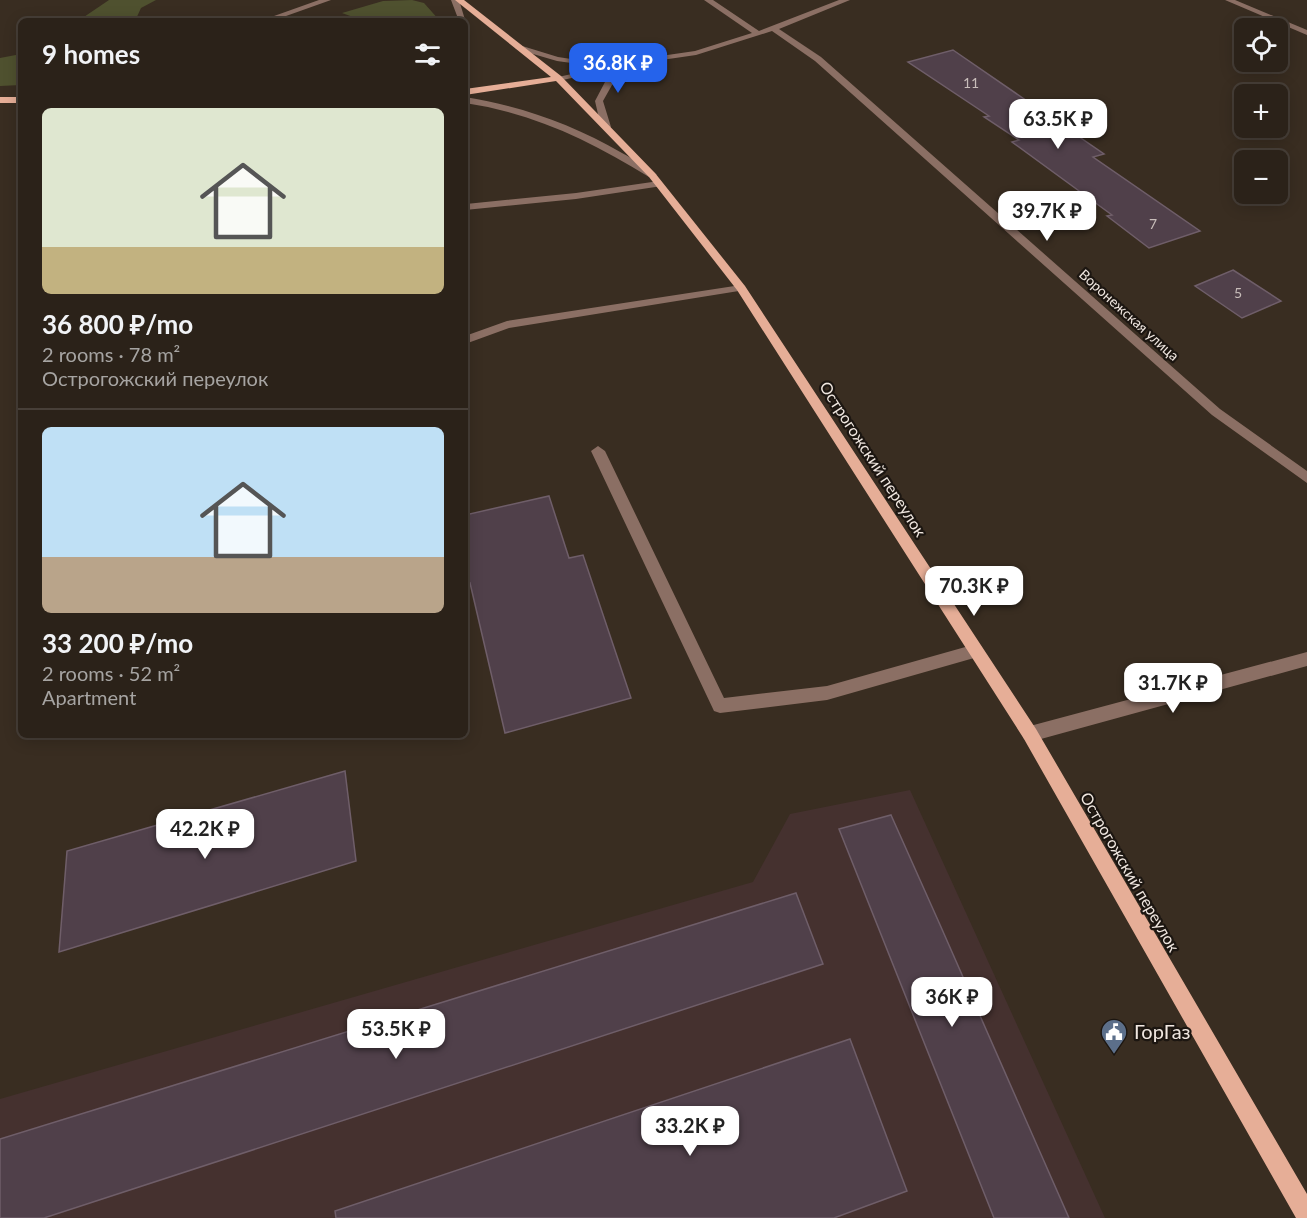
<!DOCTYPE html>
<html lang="en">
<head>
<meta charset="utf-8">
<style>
	body { margin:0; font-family:Lato,sans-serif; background:#372f26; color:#f1f3f6; height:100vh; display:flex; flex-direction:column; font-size:22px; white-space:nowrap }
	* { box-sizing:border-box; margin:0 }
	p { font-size:20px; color:#a6a4a2 }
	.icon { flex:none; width:33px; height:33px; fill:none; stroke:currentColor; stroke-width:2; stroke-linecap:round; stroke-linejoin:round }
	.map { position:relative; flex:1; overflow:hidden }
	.side { position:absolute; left:18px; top:18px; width:450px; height:720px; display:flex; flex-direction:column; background:#2b2219; border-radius:9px; box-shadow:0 3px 15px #0003,0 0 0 2px #473f38 }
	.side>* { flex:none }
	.fabs { position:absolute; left:1234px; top:18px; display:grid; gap:12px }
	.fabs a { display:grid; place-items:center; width:54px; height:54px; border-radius:9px; background:#2b2219; box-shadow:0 3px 15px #0003,0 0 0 2px #473f38; font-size:30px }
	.price { position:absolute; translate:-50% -51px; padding:0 14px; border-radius:12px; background:#fff; color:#222; font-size:20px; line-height:39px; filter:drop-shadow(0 2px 3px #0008) }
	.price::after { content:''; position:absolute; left:50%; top:36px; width:18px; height:14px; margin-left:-9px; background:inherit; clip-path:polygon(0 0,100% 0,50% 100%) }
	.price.on { background:#2563eb; color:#fff }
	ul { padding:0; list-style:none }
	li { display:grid; align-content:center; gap:12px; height:318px; padding:0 24px }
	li+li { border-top:2px solid #473f38 }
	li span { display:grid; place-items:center; height:186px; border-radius:9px; color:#555 }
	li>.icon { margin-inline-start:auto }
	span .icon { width:108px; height:108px; fill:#fffc; stroke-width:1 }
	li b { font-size:26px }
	h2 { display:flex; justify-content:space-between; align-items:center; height:72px; padding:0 24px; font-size:26px }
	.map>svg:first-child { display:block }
</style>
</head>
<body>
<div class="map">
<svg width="1307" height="1218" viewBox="0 0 1307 1218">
	<rect width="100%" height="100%" fill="#392d21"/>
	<path fill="#45312f" d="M 910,790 L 1105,1218 L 0,1218 L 0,1099 L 753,882 L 790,814 Z"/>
	<path fill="#4f512f" d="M 109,0 L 156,0 L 141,8 L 135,21 L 78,21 Z
		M 412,0 L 424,3 L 440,21 L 364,21 L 342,13 L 383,1 Z
		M 21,54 L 21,85 L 0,86 L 0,58 Z"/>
	<path fill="#50404a" stroke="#6f5e69" stroke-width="1.5" d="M 953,50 L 1104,154 L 1093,157 L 1200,231 L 1149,248 L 1107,216 L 1112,215 L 1012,142 L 1019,140 L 984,117 L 989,116 L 908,62 Z
		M 1233,270 L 1281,301 L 1242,318 L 1195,286 Z
		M 549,496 L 569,558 L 583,555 L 631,698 L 505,733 L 470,583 L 465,584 L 465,515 Z
		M 345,771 L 356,861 L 59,952 L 67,851 Z
		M 891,815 L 941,927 L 1069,1218 L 994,1218 L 839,829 Z
		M 796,893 L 823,964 L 44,1218 L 0,1218 L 0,1139 Z
		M 850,1039 L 907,1191 L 834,1218 L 336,1218 L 335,1211 Z"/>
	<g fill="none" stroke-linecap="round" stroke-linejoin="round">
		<path fill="#8b6f64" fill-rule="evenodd" d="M 319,0 L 331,0 L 272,21 L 260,21 Z
			M 451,0 L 459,0 L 466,23 L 459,21 Z
			M 704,0 L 713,0 L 759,31 L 839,0 L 850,0 L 779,29 L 821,57 L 1220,409 L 1307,471 L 1307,483 L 1212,415 L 815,61 L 772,31 L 696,55 L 634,64 L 612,85 L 603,101 L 611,127 L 606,130 L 601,127 L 595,101 L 605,82 L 622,67 L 558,81 L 554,78 L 633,60 L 695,51 L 752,33 Z
			M 1225,0 L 1235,0 L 1307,30 L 1307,35 Z
			M 519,45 L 558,57 L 604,64 L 600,67 L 557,61 L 516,49 L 515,47 Z
			M 465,97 C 521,106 572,124 622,153 C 633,159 647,166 657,175 L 649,177 C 591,141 533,113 465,103 Z
			M 659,181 L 662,182 L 662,186 L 576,199 L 465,210 L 466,204 L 576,193 Z
			M 741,285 L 745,286 L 745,290 L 509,328 L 465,344 L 465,336 L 507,321 Z
			M 598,446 L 605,451 L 724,698 L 827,686 L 976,644 L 981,646 L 984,651 L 981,656 L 827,700 L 720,713 L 714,711 L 591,451 Z
			M 1307,652 L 1307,666 L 1030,742 L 1024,739 L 1022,734 L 1024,729 L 1030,726 Z"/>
		<path fill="#e6ae97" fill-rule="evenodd" d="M 455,0 L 464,0 L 561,76 L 655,173 L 745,286 L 1036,729 L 1307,1194 L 1307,1218 L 1296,1218 L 1024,739 L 737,290 L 649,177 L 556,81 L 465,95 L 465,89 L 551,77 Z
			M 0,97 L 21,97 L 21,103 L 0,103 Z"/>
	</g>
	<defs>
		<g id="civic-pin" transform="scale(1.35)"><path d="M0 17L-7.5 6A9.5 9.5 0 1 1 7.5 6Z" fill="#5c6f8a" stroke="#1c1611"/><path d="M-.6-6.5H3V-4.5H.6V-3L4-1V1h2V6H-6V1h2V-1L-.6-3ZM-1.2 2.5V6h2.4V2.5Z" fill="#fff"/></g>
	</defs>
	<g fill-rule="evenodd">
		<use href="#civic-pin" x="1114" y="1032"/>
	</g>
	<g text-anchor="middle" stroke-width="4.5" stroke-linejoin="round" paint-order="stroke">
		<g font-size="14" fill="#c8bdba">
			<text x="971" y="88">11</text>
			<text x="1153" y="229">7</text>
			<text x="1238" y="298">5</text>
		</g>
		<g font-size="14" fill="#f0e7e0" stroke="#1c1611">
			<text transform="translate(1129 315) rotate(42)" y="5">Воронежская улица</text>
		</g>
		<g font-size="16" fill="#f0e7e0" stroke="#1c1611">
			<text transform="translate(873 459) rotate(57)" y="6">Острогожский переулок</text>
			<text transform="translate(1130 872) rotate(60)" y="6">Острогожский переулок</text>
		</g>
		<g font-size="20" fill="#f0e7e0" stroke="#1c1611" text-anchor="start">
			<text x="1134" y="1039">ГорГаз</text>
		</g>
	</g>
</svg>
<div class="fabs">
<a><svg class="icon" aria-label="locate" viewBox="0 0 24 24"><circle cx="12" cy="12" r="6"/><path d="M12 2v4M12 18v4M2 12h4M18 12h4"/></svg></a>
<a>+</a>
<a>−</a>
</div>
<b class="price on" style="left:618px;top:94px">36.8K ₽</b>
<b class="price" style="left:1058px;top:150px">63.5K ₽</b>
<b class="price" style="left:1047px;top:242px">39.7K ₽</b>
<b class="price" style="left:974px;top:617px">70.3K ₽</b>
<b class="price" style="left:1173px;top:714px">31.7K ₽</b>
<b class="price" style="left:205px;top:860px">42.2K ₽</b>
<b class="price" style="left:952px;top:1028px">36K ₽</b>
<b class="price" style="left:396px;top:1060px">53.5K ₽</b>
<b class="price" style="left:690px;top:1157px">33.2K ₽</b>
<section class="side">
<h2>9 homes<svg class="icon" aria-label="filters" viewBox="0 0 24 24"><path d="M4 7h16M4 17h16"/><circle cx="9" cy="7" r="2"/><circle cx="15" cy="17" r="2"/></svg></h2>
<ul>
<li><span style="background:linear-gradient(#dfe7d0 75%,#c2b280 0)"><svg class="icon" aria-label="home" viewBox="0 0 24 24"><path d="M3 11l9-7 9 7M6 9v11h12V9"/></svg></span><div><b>36 800 ₽/mo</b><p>2 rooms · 78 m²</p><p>Острогожский переулок</p></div></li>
<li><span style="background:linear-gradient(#bfe0f5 70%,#b9a48a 0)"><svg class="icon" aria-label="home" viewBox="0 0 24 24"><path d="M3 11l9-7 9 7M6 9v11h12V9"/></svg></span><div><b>33 200 ₽/mo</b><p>2 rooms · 52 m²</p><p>Apartment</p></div></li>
</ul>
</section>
</div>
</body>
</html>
